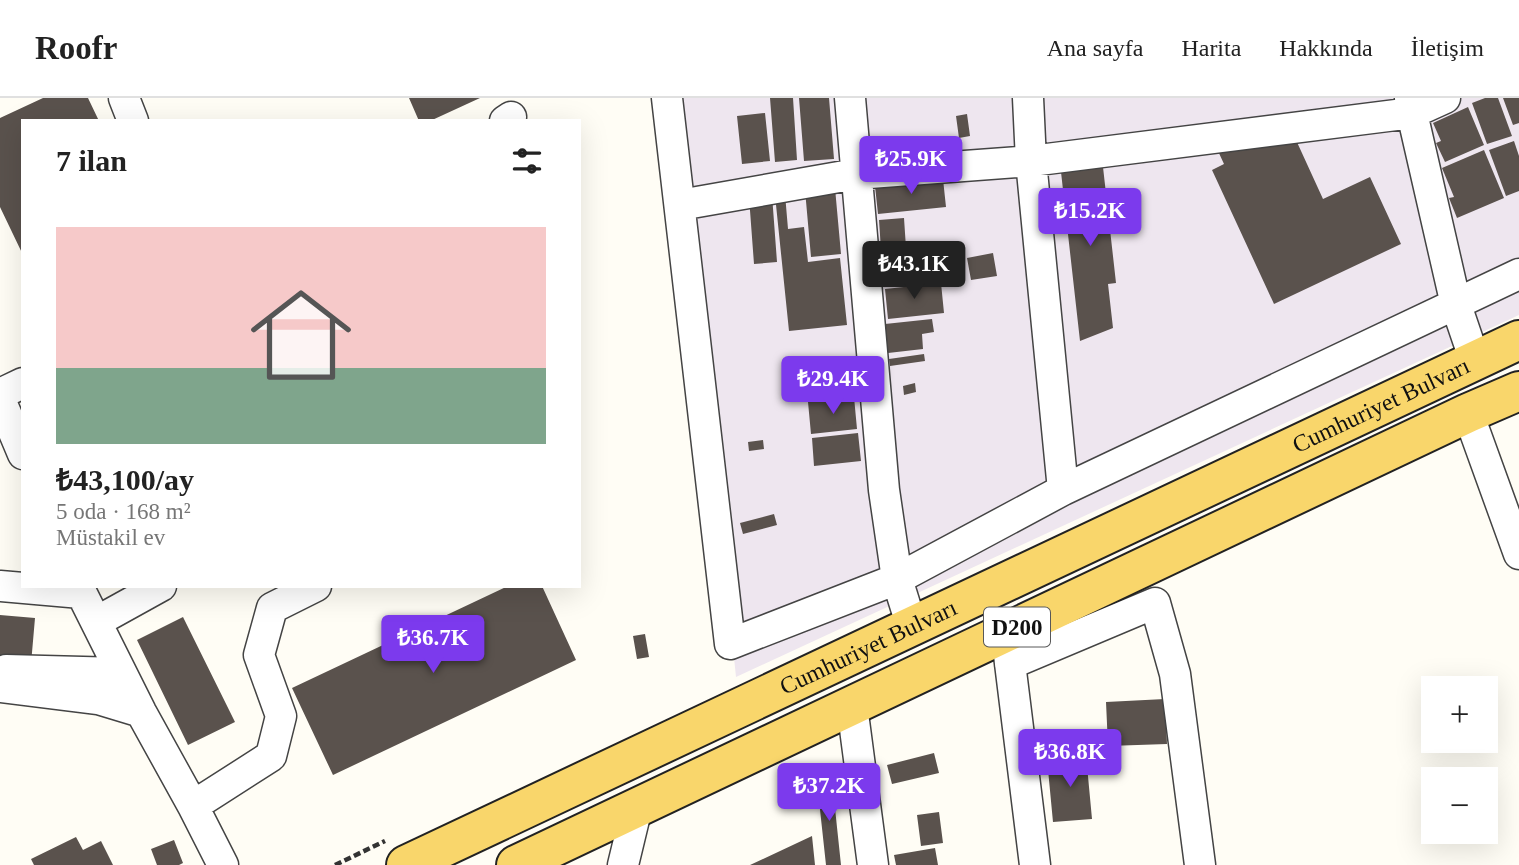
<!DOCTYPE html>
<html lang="tr">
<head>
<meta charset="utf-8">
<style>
	body { margin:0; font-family:"Times New Roman",serif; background:#f2f2f2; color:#222; height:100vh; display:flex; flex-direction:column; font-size:26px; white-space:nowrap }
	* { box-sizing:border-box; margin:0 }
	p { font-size:23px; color:#767676 }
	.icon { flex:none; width:38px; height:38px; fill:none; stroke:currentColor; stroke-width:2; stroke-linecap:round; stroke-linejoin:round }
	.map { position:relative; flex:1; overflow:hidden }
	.side { position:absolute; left:21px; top:21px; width:560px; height:469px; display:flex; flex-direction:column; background:#fff; border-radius:0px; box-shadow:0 7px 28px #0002 }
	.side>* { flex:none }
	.fabs { position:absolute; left:1421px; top:578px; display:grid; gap:14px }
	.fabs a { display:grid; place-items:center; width:77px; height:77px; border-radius:0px; background:#fff; box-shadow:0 7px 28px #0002; font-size:35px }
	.price { position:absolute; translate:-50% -60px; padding:0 16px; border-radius:7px; background:#7c3aed; color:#fff; font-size:23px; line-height:46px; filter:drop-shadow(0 2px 4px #0008) }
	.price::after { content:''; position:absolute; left:50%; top:42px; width:21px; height:16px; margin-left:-10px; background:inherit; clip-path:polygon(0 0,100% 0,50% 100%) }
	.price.current { background:#222; color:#fff }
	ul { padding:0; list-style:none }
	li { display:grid; align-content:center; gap:14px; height:371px; padding:0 35px }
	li+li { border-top:2px solid #e0e0e0 }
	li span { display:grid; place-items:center; height:217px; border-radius:0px; color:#555 }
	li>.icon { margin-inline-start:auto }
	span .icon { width:126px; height:126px; fill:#fffc; stroke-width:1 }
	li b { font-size:30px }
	h2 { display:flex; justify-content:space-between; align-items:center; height:84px; padding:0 35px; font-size:30px }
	header { display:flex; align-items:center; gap:42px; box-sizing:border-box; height:98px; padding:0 35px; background:#fff; border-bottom:2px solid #e0e0e0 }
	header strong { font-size:33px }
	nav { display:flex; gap:38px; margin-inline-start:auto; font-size:24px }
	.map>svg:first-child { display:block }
</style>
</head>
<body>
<header>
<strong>Roofr</strong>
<nav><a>Ana sayfa</a><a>Harita</a><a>Hakkında</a><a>İletişim</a></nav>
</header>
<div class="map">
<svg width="1519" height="767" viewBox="0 0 1519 767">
	<rect width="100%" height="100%" fill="#fffdf5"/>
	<path fill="#eee6ef" d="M 677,0 L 1519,0 L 1519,217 L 736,579 Z"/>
	<path fill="#5a524d" d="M 43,0 L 88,0 L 99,23 L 23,23 L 23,157 L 0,109 L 0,20 Z
		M 409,0 L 480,0 L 430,23 L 419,23 Z
		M 770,0 L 793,0 L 797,62 L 775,64 Z
		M 799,0 L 829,0 L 834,61 L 804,63 Z
		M 1485,0 L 1498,0 L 1512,38 L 1487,46 L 1472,5 Z
		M 1503,0 L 1519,0 L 1519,25 L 1513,27 Z
		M 1468,9 L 1484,47 L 1445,64 L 1436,45 L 1441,43 L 1433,25 Z
		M 765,15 L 770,63 L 742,66 L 737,18 Z
		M 967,16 L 970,38 L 959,40 L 956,18 Z
		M 886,40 L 887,49 L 876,51 L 875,41 Z
		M 1296,42 L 1323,101 L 1370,79 L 1401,146 L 1274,206 L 1212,72 L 1224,66 L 1218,53 Z
		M 1514,43 L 1519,58 L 1519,93 L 1506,98 L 1489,52 Z
		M 1484,52 L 1504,100 L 1457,120 L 1449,100 L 1454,99 L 1442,70 Z
		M 1103,69 L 1116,185 L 1108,186 L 1113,230 L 1080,243 L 1061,74 Z
		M 943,81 L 946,109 L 878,116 L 875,88 Z
		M 835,90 L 841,156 L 811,159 L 805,92 Z
		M 785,96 L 788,131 L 804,129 L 808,164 L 840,160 L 847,227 L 789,233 L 775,97 Z
		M 772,97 L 777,164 L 754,166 L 749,99 Z
		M 904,120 L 906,150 L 881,152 L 879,122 Z
		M 930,151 L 934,181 L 885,187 L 881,157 Z
		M 993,155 L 997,178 L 971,182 L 967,160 Z
		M 941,185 L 944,215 L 888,221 L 885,191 Z
		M 932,221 L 934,234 L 922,236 L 923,251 L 888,255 L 885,226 Z
		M 924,256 L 925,263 L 890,268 L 889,261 Z
		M 915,285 L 916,294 L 904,297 L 903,288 Z
		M 854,299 L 857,331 L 811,336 L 808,304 Z
		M 858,335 L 861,363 L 814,368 L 812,340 Z
		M 763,342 L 764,351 L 749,353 L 748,344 Z
		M 774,416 L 777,427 L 743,436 L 740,425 Z
		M 508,488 L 542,488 L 576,562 L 333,677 L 292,590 Z
		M 0,517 L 35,520 L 31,566 L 0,563 Z
		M 183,519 L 235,624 L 188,647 L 137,542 Z
		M 645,536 L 649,559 L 637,561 L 633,538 Z
		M 1165,601 L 1167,646 L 1108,648 L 1106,604 Z
		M 934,655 L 939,675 L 892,686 L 887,667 Z
		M 1086,657 L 1092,721 L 1053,724 L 1047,661 Z
		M 832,682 L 841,767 L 826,767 L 817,684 Z
		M 939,714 L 943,745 L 921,748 L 917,717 Z
		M 812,738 L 815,767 L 750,767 Z
		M 76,739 L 83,752 L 101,743 L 113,767 L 34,767 L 31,761 Z
		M 174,742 L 183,765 L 179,767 L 157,767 L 151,751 Z
		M 935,750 L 938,767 L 896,767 L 894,757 Z"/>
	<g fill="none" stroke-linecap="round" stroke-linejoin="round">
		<g stroke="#444" stroke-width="33">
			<path id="minor" d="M 124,0 L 133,23
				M 667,0 L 730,546 L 897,481 L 1063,392 L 1519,176
				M 850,0 L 884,392 L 897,481 L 912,529
				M 1028,0 L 1031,63 L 1063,392
				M 1410,0 L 1412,15 L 1456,207 L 1475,263
				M 505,23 L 511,19
				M 680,107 L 856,76 L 1031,63 L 1412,15 L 1445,0
				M 0,296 L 23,285
				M 0,301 L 23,356
				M 1468,315 L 1519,456
				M 0,488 L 81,495
				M 78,488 L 141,614 L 193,708 L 223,767
				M 96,524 L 161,488
				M 1008,549 L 1035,767
				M 1010,566 L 1155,505 L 1175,576 L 1200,767
				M 6,572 L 121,575
				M 0,589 L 98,601 L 141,614
				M 852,608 L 873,767
				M 193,708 L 271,658 L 281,618 L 259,557 L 272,510 L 316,488
				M 623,767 L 637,709"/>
		</g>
		<g stroke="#222" stroke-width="42">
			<g id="major">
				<path id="s1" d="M 406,767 L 1519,242"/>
				<path d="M 516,767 L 1468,315 L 1519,293"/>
			</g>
		</g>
		<path stroke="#333" stroke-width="4.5" stroke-dasharray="7 3.5" stroke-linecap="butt" d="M 335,767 L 385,743"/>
		<use href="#minor" stroke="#fff" stroke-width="30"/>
		<use href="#major" stroke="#f9d66b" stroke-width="38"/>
	</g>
	<g text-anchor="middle" stroke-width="7" stroke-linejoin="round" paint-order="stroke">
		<rect fill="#fff" stroke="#585858" stroke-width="2" x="984" y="509.5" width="66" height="39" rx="5"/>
		<g font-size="23" font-weight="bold" fill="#111">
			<text x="1017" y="537">D200</text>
		</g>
		<g font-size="24" fill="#111" stroke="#fff">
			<text dy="8" stroke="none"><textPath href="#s1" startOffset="1078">Cumhuriyet Bulvarı</textPath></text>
			<text dy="8" stroke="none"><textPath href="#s1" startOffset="511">Cumhuriyet Bulvarı</textPath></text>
		</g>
	</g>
</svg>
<div class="fabs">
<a>+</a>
<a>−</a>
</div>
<b class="price" style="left:911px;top:98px">₺25.9K</b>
<b class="price" style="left:1090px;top:150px">₺15.2K</b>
<b class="price current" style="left:914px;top:203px">₺43.1K</b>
<b class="price" style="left:833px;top:318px">₺29.4K</b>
<b class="price" style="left:433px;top:577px">₺36.7K</b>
<b class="price" style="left:1070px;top:691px">₺36.8K</b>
<b class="price" style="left:829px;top:725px">₺37.2K</b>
<section class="side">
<h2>7 ilan<svg class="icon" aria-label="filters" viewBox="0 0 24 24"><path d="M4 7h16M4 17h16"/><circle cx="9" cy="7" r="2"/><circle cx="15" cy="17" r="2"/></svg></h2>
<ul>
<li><span style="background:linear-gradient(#f6c9c9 65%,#7fa58c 0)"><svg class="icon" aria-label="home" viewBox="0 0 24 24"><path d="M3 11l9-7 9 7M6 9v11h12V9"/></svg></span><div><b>₺43,100/ay</b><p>5 oda · 168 m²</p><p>Müstakil ev</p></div></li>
</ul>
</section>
</div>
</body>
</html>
